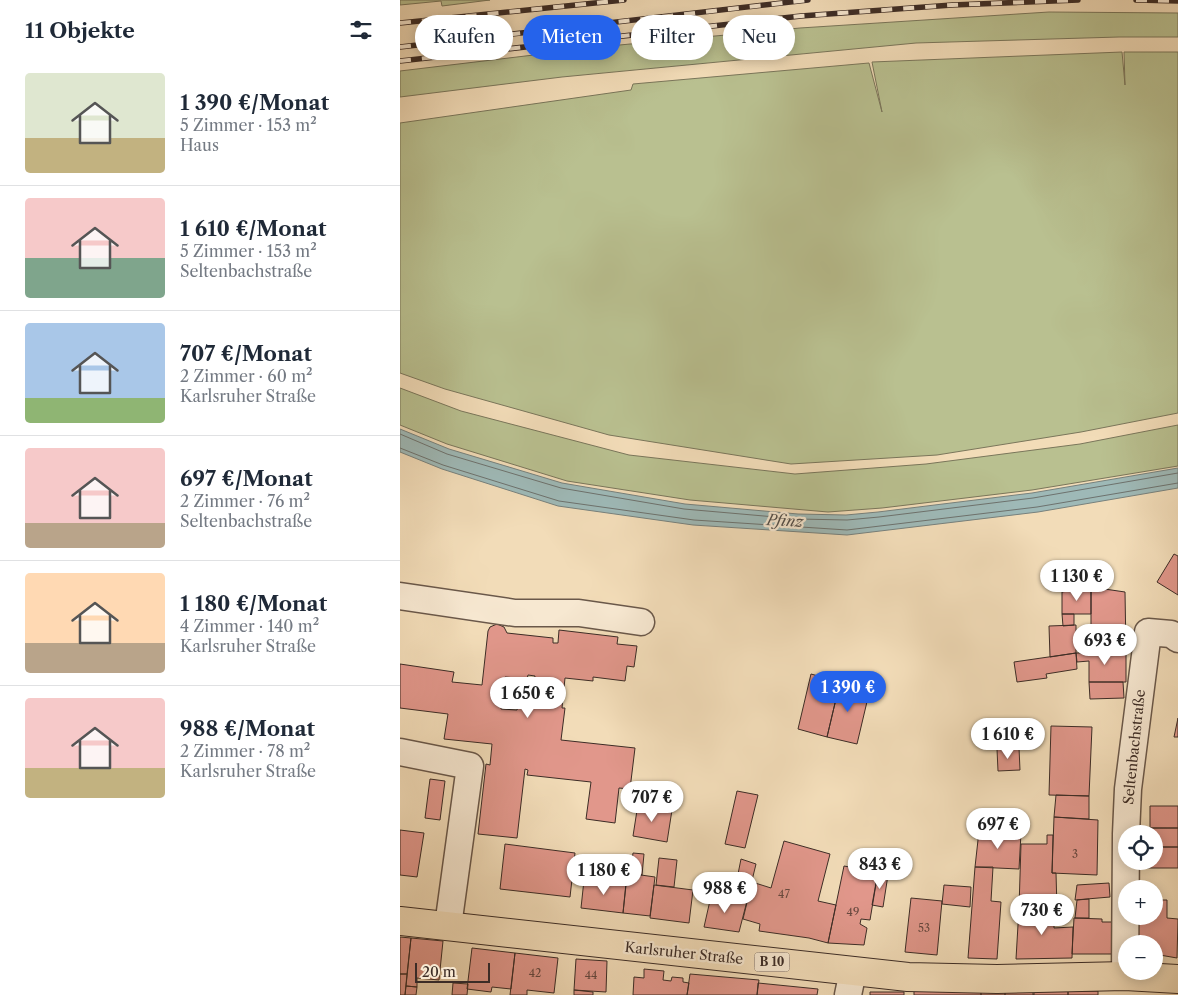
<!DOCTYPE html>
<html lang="de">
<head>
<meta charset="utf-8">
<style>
	body { margin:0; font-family:"Libre Caslon Text",serif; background:#f2f2f3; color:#1f2937; height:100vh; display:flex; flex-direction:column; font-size:19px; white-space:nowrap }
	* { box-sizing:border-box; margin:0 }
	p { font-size:16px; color:#747a83 }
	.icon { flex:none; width:28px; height:28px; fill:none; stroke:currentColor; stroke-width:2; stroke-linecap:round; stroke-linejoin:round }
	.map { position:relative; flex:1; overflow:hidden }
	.drawer { display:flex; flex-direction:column; background:#fff; width:400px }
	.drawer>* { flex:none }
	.hud { position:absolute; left:15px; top:15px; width:475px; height:45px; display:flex; gap:10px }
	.tools { position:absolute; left:718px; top:825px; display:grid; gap:10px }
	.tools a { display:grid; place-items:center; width:45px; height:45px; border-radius:50%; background:#fff; box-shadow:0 2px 12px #0003; font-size:25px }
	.scale { position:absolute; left:15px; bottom:12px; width:75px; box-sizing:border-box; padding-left:5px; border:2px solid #3c2c26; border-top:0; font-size:14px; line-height:18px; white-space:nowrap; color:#3c2c26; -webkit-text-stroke:4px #f7e8d1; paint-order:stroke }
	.price { position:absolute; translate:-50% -42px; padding:0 11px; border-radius:18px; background:#fff; color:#222; font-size:16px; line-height:32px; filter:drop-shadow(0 1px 2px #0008) }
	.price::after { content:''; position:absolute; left:50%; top:30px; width:15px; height:11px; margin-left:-8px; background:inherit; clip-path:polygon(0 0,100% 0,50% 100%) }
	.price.on { background:#2563eb; color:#fff }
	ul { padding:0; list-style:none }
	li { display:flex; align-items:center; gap:15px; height:125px; padding:0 25px }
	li+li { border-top:1px solid #e0e1e3 }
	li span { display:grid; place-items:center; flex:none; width:140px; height:100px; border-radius:5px; color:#555 }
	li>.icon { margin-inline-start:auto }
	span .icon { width:60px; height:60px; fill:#fffc; stroke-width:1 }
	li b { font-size:21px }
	h2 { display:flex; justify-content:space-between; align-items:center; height:60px; padding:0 25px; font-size:21px }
	.pill { padding:0 18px; border-radius:22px; background:#fff; box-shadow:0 2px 12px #0003; font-size:18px; line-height:45px }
	.pill.on { background:#2563eb; color:#fff }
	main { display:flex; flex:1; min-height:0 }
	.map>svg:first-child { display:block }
</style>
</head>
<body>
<main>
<section class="drawer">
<h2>11 Objekte<svg class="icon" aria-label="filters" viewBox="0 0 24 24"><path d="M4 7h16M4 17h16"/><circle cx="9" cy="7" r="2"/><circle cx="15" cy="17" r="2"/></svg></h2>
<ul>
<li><span style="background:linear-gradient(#dfe7d0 65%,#c2b280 0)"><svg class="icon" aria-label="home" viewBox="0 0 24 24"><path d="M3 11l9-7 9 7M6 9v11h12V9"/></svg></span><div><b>1 390 €/Monat</b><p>5 Zimmer · 153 m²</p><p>Haus</p></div></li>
<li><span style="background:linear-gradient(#f6c9c9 60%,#7fa58c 0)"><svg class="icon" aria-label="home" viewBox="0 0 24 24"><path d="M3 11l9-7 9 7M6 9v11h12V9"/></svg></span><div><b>1 610 €/Monat</b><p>5 Zimmer · 153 m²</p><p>Seltenbachstraße</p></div></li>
<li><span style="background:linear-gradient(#a9c7e8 75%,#8fb573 0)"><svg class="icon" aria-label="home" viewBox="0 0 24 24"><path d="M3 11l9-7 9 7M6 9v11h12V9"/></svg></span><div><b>707 €/Monat</b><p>2 Zimmer · 60 m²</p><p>Karlsruher Straße</p></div></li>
<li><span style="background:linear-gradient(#f6c9c9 75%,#b9a48a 0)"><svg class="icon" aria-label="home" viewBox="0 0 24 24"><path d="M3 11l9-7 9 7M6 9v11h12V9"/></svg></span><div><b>697 €/Monat</b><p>2 Zimmer · 76 m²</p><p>Seltenbachstraße</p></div></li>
<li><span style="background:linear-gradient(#ffd9b3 70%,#b9a48a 0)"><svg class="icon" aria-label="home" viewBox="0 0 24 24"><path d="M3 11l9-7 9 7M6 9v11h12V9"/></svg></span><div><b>1 180 €/Monat</b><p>4 Zimmer · 140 m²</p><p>Karlsruher Straße</p></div></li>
<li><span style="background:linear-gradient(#f6c9c9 70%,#c2b280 0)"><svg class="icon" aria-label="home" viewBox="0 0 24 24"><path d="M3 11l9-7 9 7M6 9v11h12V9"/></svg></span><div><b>988 €/Monat</b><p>2 Zimmer · 78 m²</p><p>Karlsruher Straße</p></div></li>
</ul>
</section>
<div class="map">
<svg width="778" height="995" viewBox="0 0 778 995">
	<rect width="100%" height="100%" fill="#f2dcb8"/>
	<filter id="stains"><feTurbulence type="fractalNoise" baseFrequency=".004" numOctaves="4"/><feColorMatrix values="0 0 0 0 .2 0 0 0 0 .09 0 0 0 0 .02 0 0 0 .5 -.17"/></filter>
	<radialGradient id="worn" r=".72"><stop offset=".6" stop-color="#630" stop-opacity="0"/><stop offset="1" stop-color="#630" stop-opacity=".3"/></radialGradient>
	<path fill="#b9c090" stroke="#7a765b" d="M 0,0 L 90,0 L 42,6 L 41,1 L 0,5 Z
		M 649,12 L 778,13 L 778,37 L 719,37 L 516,43 L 162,77 L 0,97 L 0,71 L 209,46 L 400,28 Z
		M 722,52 L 725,85 L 724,52 L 778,52 L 778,413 L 681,432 L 537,455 L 391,464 L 209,435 L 45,389 L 0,373 L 0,123 L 231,90 L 233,84 L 469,63 L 482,112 L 472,62 Z
		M 0,388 L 61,411 L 229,455 L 395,474 L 526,464 L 680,444 L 778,425 L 778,466 L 632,490 L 482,508 L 428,512 L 290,500 L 167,481 L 47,444 L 0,425 Z"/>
	<path fill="#9eb9b7" stroke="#77817d" d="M 0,429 L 49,449 L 162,483 L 285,504 L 398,514 L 446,515 L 478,512 L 632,493 L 778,468 L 778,488 L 638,512 L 447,535 L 293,525 L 158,506 L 42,469 L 0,452 Z"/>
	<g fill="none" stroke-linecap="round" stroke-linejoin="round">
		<path stroke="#6d726e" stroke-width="1" d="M 0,434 L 47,454 L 161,488 L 284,509 L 398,519 L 447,520 L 479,517 L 633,498 L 778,473
			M 0,448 L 43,465 L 159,501 L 294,520 L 447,530 L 637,507 L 778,483"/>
	</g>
	<path fill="#e1978b" stroke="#3c2c26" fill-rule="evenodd" d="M 774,554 L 778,556 L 778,595 L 757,582 Z
		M 691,587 L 725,592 L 726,652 L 686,653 L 685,627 L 691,627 Z
		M 691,587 L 691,614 L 662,614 L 662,592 Z
		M 662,614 L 674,614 L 674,625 L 663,626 Z
		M 97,624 L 104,627 L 107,633 L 153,638 L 153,643 L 158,643 L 159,630 L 218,637 L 217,644 L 237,646 L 234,667 L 227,666 L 225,681 L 193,677 L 193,681 L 165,678 L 162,708 L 165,708 L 161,740 L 235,748 L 230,789 L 219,788 L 215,823 L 186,819 L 191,782 L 127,775 L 128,770 L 125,769 L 117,838 L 78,834 L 86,764 L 90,765 L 92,744 L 44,739 L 48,714 L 0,708 L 0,664 L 54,672 L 52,682 L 82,685 L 88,631 L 90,627 ZM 128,675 L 135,676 L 133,692 L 141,692 L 140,708 L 118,706 L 117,710 L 101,709 L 105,677 L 127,679 Z
		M 676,625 L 676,653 L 650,657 L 649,626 Z
		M 726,652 L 726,682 L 689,682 L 689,661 L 677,662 L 676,653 Z
		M 676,653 L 677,669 L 646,674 L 647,678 L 617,682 L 614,662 Z
		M 411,674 L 440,682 L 427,737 L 398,729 Z
		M 440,682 L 470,689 L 457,744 L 427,737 Z
		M 689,682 L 723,682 L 724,698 L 690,699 Z
		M 778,718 L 778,737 L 774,737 Z
		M 651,726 L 692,727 L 689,796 L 649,795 Z
		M 619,748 L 620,770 L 598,771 L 597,749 Z
		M 30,779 L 45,781 L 40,820 L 25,818 Z
		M 337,791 L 358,795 L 345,848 L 325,844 Z
		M 656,795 L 689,796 L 689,819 L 654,817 Z
		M 238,804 L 272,810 L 267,842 L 233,836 Z
		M 750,806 L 778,806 L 778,828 L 750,828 Z
		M 654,817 L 698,820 L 697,875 L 652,873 Z
		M 745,828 L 778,828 L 778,847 L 754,847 L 754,834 L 745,834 Z
		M 0,830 L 24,833 L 17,877 L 0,875 Z
		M 579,831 L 621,833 L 619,869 L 575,867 Z
		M 647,835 L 653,835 L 652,873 L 656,873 L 657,909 L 619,908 L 621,844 L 647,844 Z
		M 384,841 L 430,854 L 418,901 L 436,905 L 428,943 L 409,938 L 359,931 L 360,924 L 343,919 L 352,882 L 371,888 Z
		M 105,844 L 175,853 L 170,897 L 100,889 Z
		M 754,847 L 778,847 L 778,868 L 745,868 L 745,861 L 754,861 Z
		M 233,853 L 244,854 L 242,875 L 230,874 Z
		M 259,858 L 277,860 L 274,887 L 256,885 Z
		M 341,859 L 356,864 L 347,901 L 333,899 Z
		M 444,866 L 478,872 L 470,920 L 461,919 L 460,924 L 467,928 L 464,945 L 428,943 Z
		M 575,867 L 593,867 L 591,901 L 601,902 L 597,959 L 568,958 Z
		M 478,872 L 488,875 L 483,907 L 472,905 Z
		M 227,873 L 255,877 L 250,916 L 223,913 Z
		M 184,880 L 226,885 L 223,913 L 181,908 Z
		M 709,883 L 710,897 L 675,900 L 677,885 Z
		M 254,885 L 293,890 L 289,923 L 250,918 Z
		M 544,885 L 571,887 L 570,907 L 542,904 Z
		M 311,896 L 347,901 L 339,932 L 304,927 Z
		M 511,898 L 542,901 L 537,955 L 505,952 Z
		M 689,899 L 689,918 L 675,918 L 677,900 Z
		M 754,900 L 767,900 L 767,918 L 778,919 L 777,958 L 754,954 L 754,944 L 729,944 L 729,916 L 754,916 Z
		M 619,908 L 654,909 L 654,928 L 673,927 L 672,958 L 616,959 Z
		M 674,918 L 702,919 L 702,922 L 713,922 L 712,954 L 672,954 Z
		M 0,937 L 11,938 L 7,974 L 0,974 Z
		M 11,938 L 43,941 L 39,980 L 17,978 L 17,987 L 6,986 Z
		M 72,948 L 115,953 L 111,989 L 92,987 L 91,992 L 67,989 Z
		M 115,953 L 158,958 L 154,993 L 127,990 L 127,995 L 110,995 Z
		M 176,959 L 207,961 L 206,992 L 174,990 Z
		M 244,969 L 264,971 L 263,980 L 271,981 L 272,977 L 283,978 L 283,982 L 289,983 L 287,995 L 233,995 L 234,977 L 244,978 Z
		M 0,974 L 7,974 L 5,995 L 0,995 Z
		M 290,974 L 359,980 L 357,995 L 287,995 Z
		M 53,983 L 68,984 L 67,995 L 52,995 Z
		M 358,983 L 418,989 L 417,995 L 357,995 Z
		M 6,986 L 17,987 L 16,995 L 5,995 Z
		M 174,990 L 193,992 L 193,995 L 174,995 Z
		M 514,991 L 581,991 L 581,995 L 514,995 Z
		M 581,991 L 605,991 L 605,995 L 581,995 Z
		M 605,991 L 634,991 L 634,995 L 605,995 Z
		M 633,991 L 668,991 L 668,995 L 633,995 Z
		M 668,991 L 698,991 L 698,995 L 668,995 Z
		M 470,992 L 504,992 L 504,995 L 470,995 Z"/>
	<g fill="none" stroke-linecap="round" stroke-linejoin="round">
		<g stroke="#6a584a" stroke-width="29">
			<path id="minor" d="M 0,596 L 115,613 L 179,613 L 241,622
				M 0,752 L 70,766 L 48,926
				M 726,834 L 728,789 L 748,632 L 771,634 L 778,639
				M 725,976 L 726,835
				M 448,995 L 453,971"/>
		</g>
		<g stroke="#3c2c26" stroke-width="30">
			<path id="major" d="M 0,921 L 508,977 L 597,979 L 725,976 L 778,979"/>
		</g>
		<use href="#minor" stroke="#f7e8d1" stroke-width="26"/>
		<use href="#major" stroke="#f2dcb8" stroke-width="28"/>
		<g stroke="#3c2c26" stroke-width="5.5">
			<path id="rail" d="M 736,0 L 778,1
				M 0,23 L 224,0
				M 0,47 L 408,0
				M 0,61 L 401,16 L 552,5 L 678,0"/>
		</g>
		<use href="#rail" stroke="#f7e8d1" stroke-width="4" stroke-dasharray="11" stroke-linecap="butt"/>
	</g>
	<g text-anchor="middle" stroke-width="4.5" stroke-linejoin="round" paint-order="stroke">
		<g font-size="11" fill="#65473f">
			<text x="675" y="858">3</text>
			<text x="384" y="898">47</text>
			<text x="453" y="916">49</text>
			<text x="524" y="932">53</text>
			<text x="135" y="977">42</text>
			<text x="191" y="979">44</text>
		</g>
		<rect fill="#f7e8d1" stroke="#746459" stroke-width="1" x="354.5" y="952.5" width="35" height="19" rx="4"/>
		<g font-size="12" font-weight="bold" fill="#3c2c26">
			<text x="372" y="966">B 10</text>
		</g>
		<g font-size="14" fill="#3c2c26" stroke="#f7e8d1">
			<text transform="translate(734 747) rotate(-84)" y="5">Seltenbachstraße</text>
			<text transform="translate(284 953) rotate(6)" y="5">Karlsruher Straße</text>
		</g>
		<g font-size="15" font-style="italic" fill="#544f4a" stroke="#f7e8d1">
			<text transform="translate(385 521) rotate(3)" y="5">Pfinz</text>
		</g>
	</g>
	<rect width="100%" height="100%" filter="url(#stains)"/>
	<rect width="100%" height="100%" fill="url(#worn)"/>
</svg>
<div class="tools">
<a><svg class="icon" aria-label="locate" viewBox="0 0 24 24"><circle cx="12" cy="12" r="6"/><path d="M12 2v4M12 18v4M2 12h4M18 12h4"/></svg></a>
<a>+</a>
<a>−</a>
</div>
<div class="scale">20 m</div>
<b class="price" style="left:677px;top:602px">1 130 €</b>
<b class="price" style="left:705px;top:666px">693 €</b>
<b class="price on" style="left:448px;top:713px">1 390 €</b>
<b class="price" style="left:128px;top:719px">1 650 €</b>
<b class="price" style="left:608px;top:760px">1 610 €</b>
<b class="price" style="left:252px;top:823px">707 €</b>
<b class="price" style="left:598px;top:850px">697 €</b>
<b class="price" style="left:480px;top:890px">843 €</b>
<b class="price" style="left:204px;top:896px">1 180 €</b>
<b class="price" style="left:325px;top:914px">988 €</b>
<b class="price" style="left:642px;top:936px">730 €</b>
<div class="hud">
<a class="pill">Kaufen</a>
<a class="pill on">Mieten</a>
<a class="pill">Filter</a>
<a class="pill">Neu</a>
</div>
</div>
</main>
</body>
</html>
